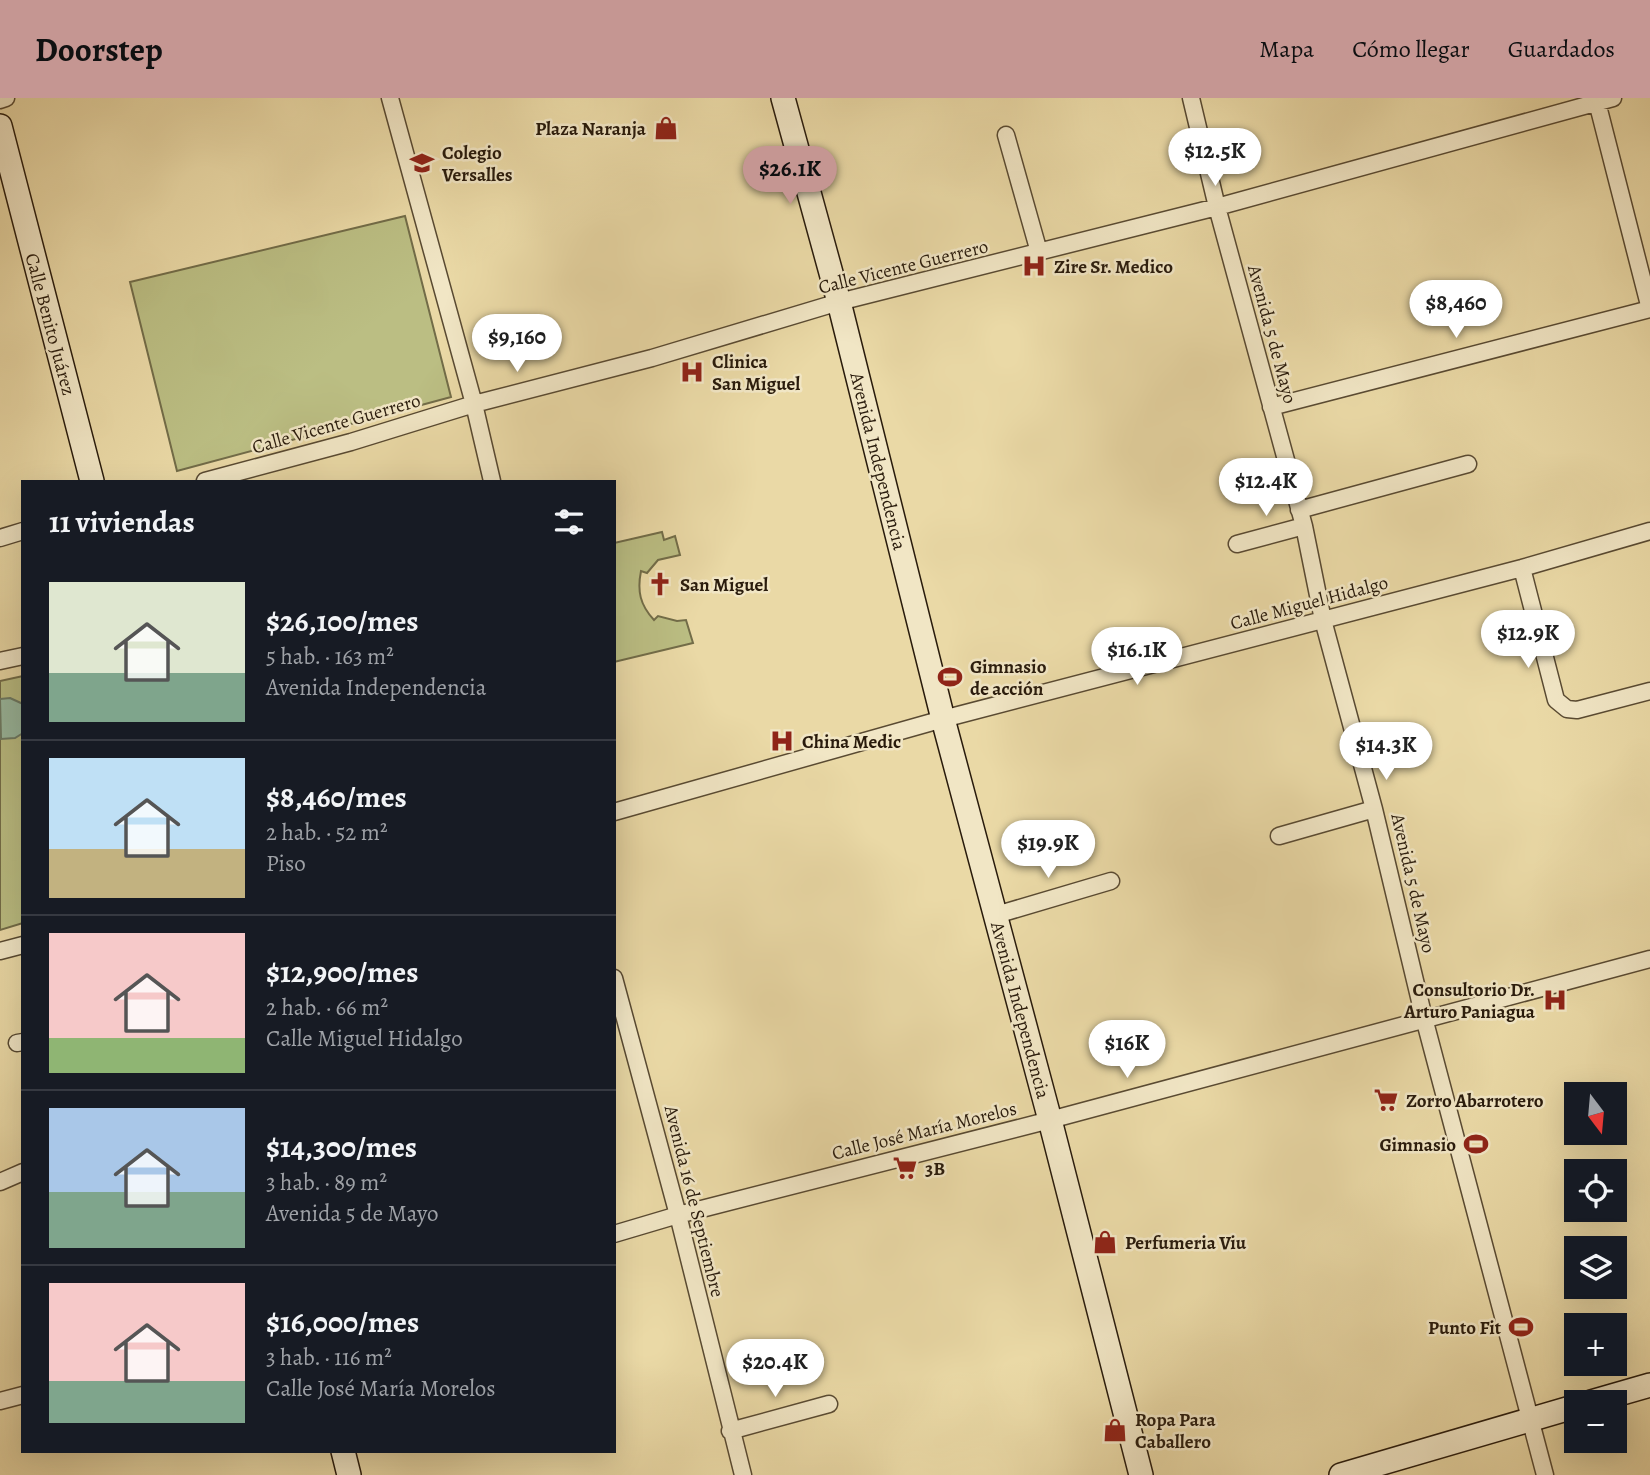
<!DOCTYPE html>
<html lang="es">
<head>
<meta charset="utf-8">
<style>
	body { margin:0; font-family:Alegreya,serif; background:#242831; color:#f1f3f6; height:100vh; display:flex; flex-direction:column; font-size:26px; white-space:nowrap }
	* { box-sizing:border-box; margin:0 }
	p { font-size:23px; color:#9ea1a6 }
	.icon { flex:none; width:38px; height:38px; fill:none; stroke:currentColor; stroke-width:2; stroke-linecap:round; stroke-linejoin:round }
	.map { position:relative; flex:1; overflow:hidden }
	.details { position:absolute; left:21px; top:382px; width:595px; height:973px; display:flex; flex-direction:column; background:#171b24; border-radius:0px; box-shadow:0 7px 28px #0002 }
	.details>* { flex:none }
	.needle { width:46px; rotate:164deg }
	.fabs { position:absolute; left:1564px; top:984px; display:grid; gap:14px }
	.fabs a { display:grid; place-items:center; width:63px; height:63px; border-radius:0px; background:#171b24; box-shadow:0 7px 28px #0002; font-size:35px }
	.price { position:absolute; translate:-50% -60px; padding:0 16px; border-radius:24px; background:#fff; color:#222; font-size:23px; line-height:46px; filter:drop-shadow(0 2px 4px #0008) }
	.price::after { content:''; position:absolute; left:50%; top:42px; width:21px; height:16px; margin-left:-10px; background:inherit; clip-path:polygon(0 0,100% 0,50% 100%) }
	.price.selected { background:#c59692; color:#111 }
	ul { padding:0; list-style:none }
	li { display:flex; align-items:center; gap:21px; height:175px; padding:0 28px }
	li+li { border-top:2px solid #363941 }
	li span { display:grid; place-items:center; flex:none; width:196px; height:140px; border-radius:0px; color:#555 }
	li>.icon { margin-inline-start:auto }
	span .icon { width:84px; height:84px; fill:#fffc; stroke-width:1 }
	li b { font-size:30px }
	h2 { display:flex; justify-content:space-between; align-items:center; height:84px; padding:0 28px; font-size:30px }
	header { display:flex; align-items:center; gap:42px; box-sizing:border-box; height:98px; padding:0 35px; background:#c59692; color:#111 }
	header strong { font-size:33px }
	nav { display:flex; gap:38px; margin-inline-start:auto; font-size:24px }
	.map>svg:first-child { display:block }
</style>
</head>
<body>
<header>
<strong>Doorstep</strong>
<nav><a>Mapa</a><a>Cómo llegar</a><a>Guardados</a></nav>
</header>
<div class="map">
<svg width="1650" height="1377" viewBox="0 0 1650 1377">
	<rect width="100%" height="100%" fill="#ead9a6"/>
	<filter id="stains"><feTurbulence type="fractalNoise" baseFrequency=".00286" numOctaves="4"/><feColorMatrix values="0 0 0 0 .2 0 0 0 0 .09 0 0 0 0 .02 0 0 0 .5 -.17"/></filter>
	<radialGradient id="worn" r=".72"><stop offset=".6" stop-color="#630" stop-opacity="0"/><stop offset="1" stop-color="#630" stop-opacity=".3"/></radialGradient>
	<path fill="#bbbe83" stroke="#726c48" stroke-width="2" d="M 405,118 L 451,299 L 177,373 L 130,184 Z
		M 662,434 L 664,442 L 675,438 L 680,457 L 658,462 L 647,475 L 641,473 C 637,493 640,507 654,522 L 658,518 L 677,523 L 686,522 L 693,545 L 614,564 L 614,445 Z
		M 23,578 L 23,825 L 0,832 L 0,583 Z"/>
	<path fill="#99bba2" stroke="#6c7b66" stroke-width="2" d="M 10,600 L 23,606 L 23,635 L 15,640 L 1,641 L 0,601 Z"/>
	<g fill="none" stroke-linecap="round" stroke-linejoin="round">
		<g stroke="#594a32" stroke-width="19">
			<path id="street" d="M 390,0 L 474,306 L 492,383
				M 1191,0 L 1217,109 L 1304,428 L 1323,522 L 1374,711 L 1424,920 L 1545,1377
				M 1596,0 L 1650,211
				M 0,2 L 6,0
				M 1006,37 L 1039,154
				M 1271,309 L 1650,211
				M 205,383 L 351,344 L 474,306 L 652,260 L 839,204 L 1217,109 L 1613,0
				M 1299,412 L 1468,366
				M 0,440 L 23,433
				M 1237,446 L 1304,428
				M 1522,470 L 1556,602 L 1567,611 L 1577,612 L 1650,593
				M 0,563 L 23,558
				M 614,714 L 943,621 L 1522,470 L 1650,433
				M 1279,738 L 1374,711
				M 996,817 L 1111,783
				M 0,853 L 23,847
				M 614,880 L 678,1117 L 743,1377
				M 17,945 L 23,944
				M 0,1084 L 23,1074
				M 614,1136 L 678,1117 L 1050,1022 L 1650,861
				M 0,1303 L 23,1297
				M 730,1333 L 829,1306"/>
		</g>
		<g stroke="#291b0c" stroke-width="26">
			<path id="secondary" d="M 783,0 L 839,204 L 943,621 L 1050,1022 L 1141,1377
				M 0,28 L 92,383
				M 1591,1304 L 1650,1287
				M 343,1353 L 349,1377
				M 1341,1377 L 1577,1308"/>
		</g>
		<use href="#street" stroke="#f1e6c5" stroke-width="16"/>
		<use href="#secondary" stroke="#f1e6c5" stroke-width="23"/>
	</g>
	<defs>
		<g id="shop-bare" transform="scale(1.89)"><path d="M-5-2.5h2.3a2.7 3.5 0 0 1 5.4 0H5L5.5 6h-11ZM-1.5-2.5h3a1.5 2.3 0 0 0-3 0Z" fill="#8f2418" stroke="#f1e6c5" stroke-width="2.5" paint-order="stroke"/></g>
		<g id="school-bare" transform="scale(1.89)"><path d="M0-5L7-2L0 1L-7-2ZM-4 1L0 2.5L4 1V4Q0 6-4 4Z" fill="#8f2418" stroke="#f1e6c5" stroke-width="2.5" paint-order="stroke"/></g>
		<g id="hospital-bare" transform="scale(1.89)"><path d="M-5-5h3v3.5h4V-5h3V5h-3V1.5h-4V5h-3Z" fill="#8f2418" stroke="#f1e6c5" stroke-width="2.5" paint-order="stroke"/></g>
		<g id="church-bare" transform="scale(1.89)"><path d="M-1.2-6h2.4v3.5h3.3v2.4h-3.3V6h-2.4V-.1h-3.3v-2.4h3.3Z" fill="#8f2418" stroke="#f1e6c5" stroke-width="2.5" paint-order="stroke"/></g>
		<g id="stadium-bare" transform="scale(1.89)"><path d="M0-5a6.5 5 0 1 0 0 10a6.5 5 0 1 0 0-10ZM-3.5-1.8h7v3.6h-7Z" fill="#8f2418" stroke="#f1e6c5" stroke-width="2.5" paint-order="stroke"/></g>
		<g id="supermarket-bare" transform="scale(1.89)"><path d="M-6-5.5h2.5l.6 2H6L4.5 2H-2.5L-4.4-4H-6ZM-1.5 3.2a1.3 1.3 0 1 0 .1 0ZM3 3.2a1.3 1.3 0 1 0 .1 0Z" fill="#8f2418" stroke="#f1e6c5" stroke-width="2.5" paint-order="stroke"/></g>
	</defs>
	<g fill-rule="evenodd">
		<use href="#shop-bare" x="666" y="30"/>
		<use href="#school-bare" x="422" y="65"/>
		<use href="#hospital-bare" x="1034" y="168"/>
		<use href="#hospital-bare" x="692" y="274"/>
		<use href="#church-bare" x="660" y="486"/>
		<use href="#stadium-bare" x="950" y="579"/>
		<use href="#hospital-bare" x="782" y="643"/>
		<use href="#hospital-bare" x="1555" y="902"/>
		<use href="#supermarket-bare" x="1386" y="1002"/>
		<use href="#stadium-bare" x="1476" y="1046"/>
		<use href="#supermarket-bare" x="905" y="1070"/>
		<use href="#shop-bare" x="1105" y="1144"/>
		<use href="#stadium-bare" x="1521" y="1229"/>
		<use href="#shop-bare" x="1115" y="1332"/>
	</g>
	<g text-anchor="middle" stroke-width="5" stroke-linejoin="round" paint-order="stroke">
		<g font-size="19" font-weight="bold" fill="#291b0c" stroke="#f1e6c5" text-anchor="start">
			<text x="646" y="37" text-anchor="end">Plaza Naranja</text>
			<text x="442" y="61">Colegio<tspan x="442" dy="22">Versalles</tspan></text>
			<text x="1054" y="175">Zire Sr. Medico</text>
			<text x="712" y="270">Clinica<tspan x="712" dy="22">San Miguel</tspan></text>
			<text x="680" y="493">San Miguel</text>
			<text x="970" y="575">Gimnasio<tspan x="970" dy="22">de acción</tspan></text>
			<text x="802" y="650">China Medic</text>
			<text x="1535" y="898" text-anchor="end">Consultorio Dr.<tspan x="1535" dy="22">Arturo Paniagua</tspan></text>
			<text x="1406" y="1009">Zorro Abarrotero</text>
			<text x="1456" y="1053" text-anchor="end">Gimnasio</text>
			<text x="925" y="1077">3B</text>
			<text x="1125" y="1151">Perfumeria Viu</text>
			<text x="1501" y="1236" text-anchor="end">Punto Fit</text>
			<text x="1135" y="1328">Ropa Para<tspan x="1135" dy="22">Caballero</tspan></text>
		</g>
		<g font-size="19" fill="#291b0c" stroke="#f1e6c5">
			<text transform="translate(903 168) rotate(-14)" y="7">Calle Vicente Guerrero</text>
			<text transform="translate(51 226) rotate(75)" y="7">Calle Benito Juárez</text>
			<text transform="translate(1273 236) rotate(75)" y="7">Avenida 5 de Mayo</text>
			<text transform="translate(336 325) rotate(-16)" y="7">Calle Vicente Guerrero</text>
			<text transform="translate(879 363) rotate(76)" y="7">Avenida Independencia</text>
			<text transform="translate(1309 504) rotate(-15)" y="7">Calle Miguel Hidalgo</text>
			<text transform="translate(1414 785) rotate(77)" y="7">Avenida 5 de Mayo</text>
			<text transform="translate(1021 912) rotate(75)" y="7">Avenida Independencia</text>
			<text transform="translate(924 1032) rotate(-14)" y="7">Calle José María Morelos</text>
			<text transform="translate(695 1103) rotate(76)" y="7">Avenida 16 de Septiembre</text>
		</g>
	</g>
	<rect width="100%" height="100%" filter="url(#stains)"/>
	<rect width="100%" height="100%" fill="url(#worn)"/>
</svg>
<div class="fabs">
<a><svg class="needle" viewBox="-14 -14 28 28"><path d="M0-13l5 13h-10z" fill="#e53935"/><path d="M0 13l5-13h-10z" fill="#9ea1a6"/></svg></a>
<a><svg class="icon" aria-label="locate" viewBox="0 0 24 24"><circle cx="12" cy="12" r="6"/><path d="M12 2v4M12 18v4M2 12h4M18 12h4"/></svg></a>
<a><svg class="icon" aria-label="layers" viewBox="0 0 24 24"><path d="M12 4l9 5-9 5-9-5zM3 14l9 5 9-5"/></svg></a>
<a>+</a>
<a>−</a>
</div>
<b class="price" style="left:1215px;top:90px">$12.5K</b>
<b class="price selected" style="left:790px;top:108px">$26.1K</b>
<b class="price" style="left:1456px;top:242px">$8,460</b>
<b class="price" style="left:517px;top:276px">$9,160</b>
<b class="price" style="left:1266px;top:420px">$12.4K</b>
<b class="price" style="left:1528px;top:572px">$12.9K</b>
<b class="price" style="left:1137px;top:589px">$16.1K</b>
<b class="price" style="left:1386px;top:684px">$14.3K</b>
<b class="price" style="left:1048px;top:782px">$19.9K</b>
<b class="price" style="left:1127px;top:982px">$16K</b>
<b class="price" style="left:775px;top:1301px">$20.4K</b>
<section class="details">
<h2>11 viviendas<svg class="icon" aria-label="filters" viewBox="0 0 24 24"><path d="M4 7h16M4 17h16"/><circle cx="9" cy="7" r="2"/><circle cx="15" cy="17" r="2"/></svg></h2>
<ul>
<li><span style="background:linear-gradient(#dfe7d0 65%,#7fa58c 0)"><svg class="icon" aria-label="home" viewBox="0 0 24 24"><path d="M3 11l9-7 9 7M6 9v11h12V9"/></svg></span><div><b>$26,100/mes</b><p>5 hab. · 163 m²</p><p>Avenida Independencia</p></div></li>
<li><span style="background:linear-gradient(#bfe0f5 65%,#c2b280 0)"><svg class="icon" aria-label="home" viewBox="0 0 24 24"><path d="M3 11l9-7 9 7M6 9v11h12V9"/></svg></span><div><b>$8,460/mes</b><p>2 hab. · 52 m²</p><p>Piso</p></div></li>
<li><span style="background:linear-gradient(#f6c9c9 75%,#8fb573 0)"><svg class="icon" aria-label="home" viewBox="0 0 24 24"><path d="M3 11l9-7 9 7M6 9v11h12V9"/></svg></span><div><b>$12,900/mes</b><p>2 hab. · 66 m²</p><p>Calle Miguel Hidalgo</p></div></li>
<li><span style="background:linear-gradient(#a9c7e8 60%,#7fa58c 0)"><svg class="icon" aria-label="home" viewBox="0 0 24 24"><path d="M3 11l9-7 9 7M6 9v11h12V9"/></svg></span><div><b>$14,300/mes</b><p>3 hab. · 89 m²</p><p>Avenida 5 de Mayo</p></div></li>
<li><span style="background:linear-gradient(#f6c9c9 70%,#7fa58c 0)"><svg class="icon" aria-label="home" viewBox="0 0 24 24"><path d="M3 11l9-7 9 7M6 9v11h12V9"/></svg></span><div><b>$16,000/mes</b><p>3 hab. · 116 m²</p><p>Calle José María Morelos</p></div></li>
</ul>
</section>
</div>
</body>
</html>
